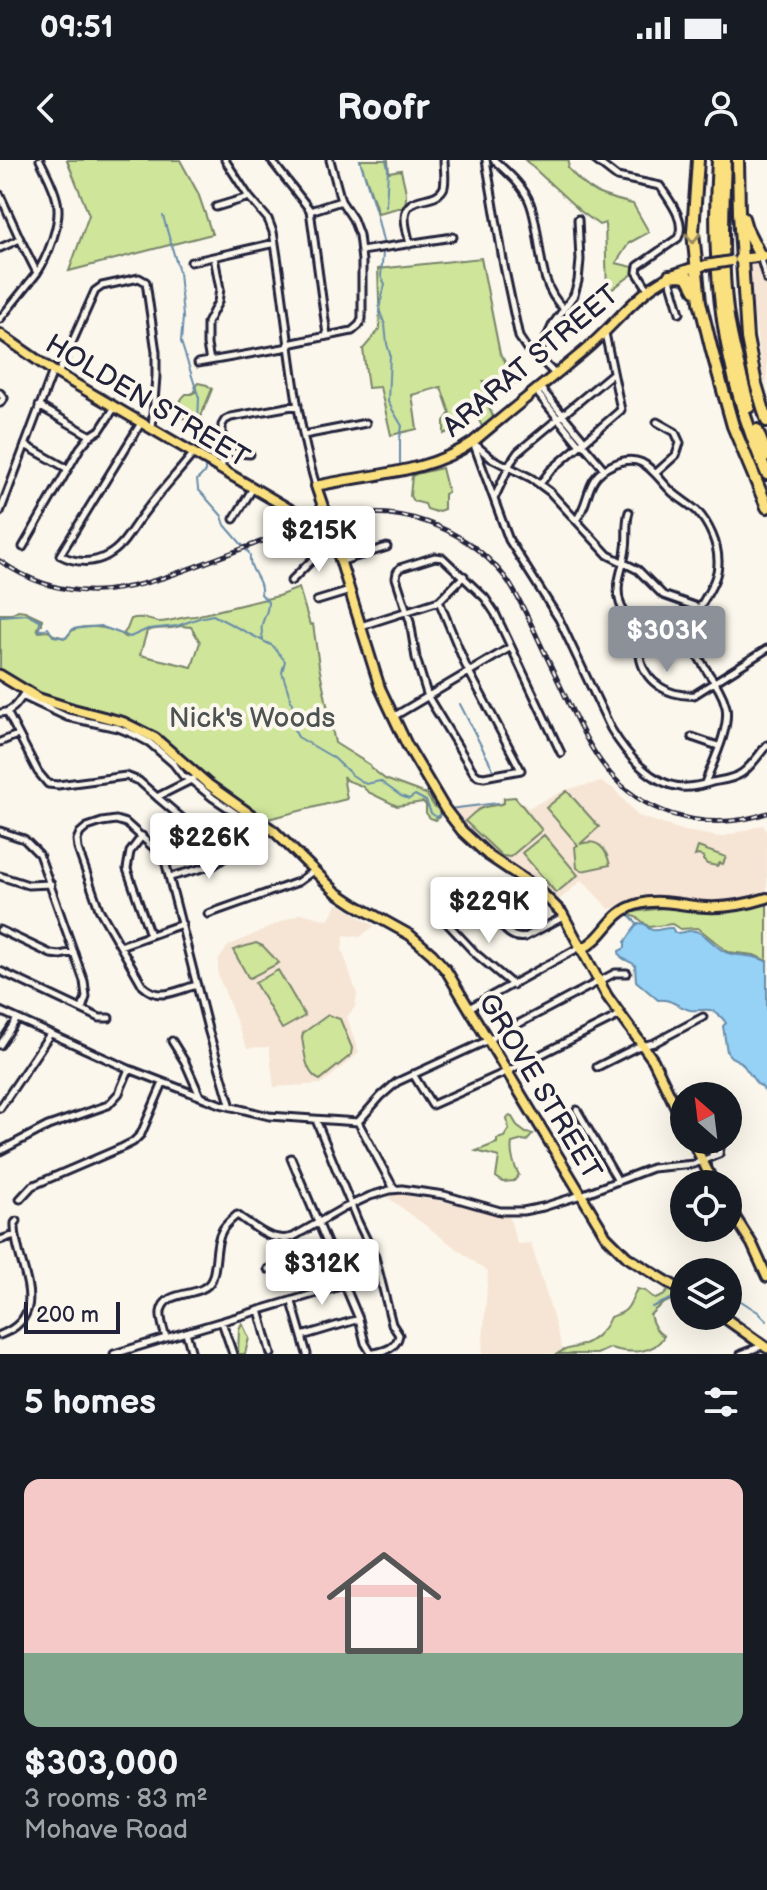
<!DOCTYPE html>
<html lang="en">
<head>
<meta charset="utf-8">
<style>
	body { margin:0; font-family:"Balsamiq Sans",sans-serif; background:#242831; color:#f1f3f6; height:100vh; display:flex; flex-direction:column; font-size:30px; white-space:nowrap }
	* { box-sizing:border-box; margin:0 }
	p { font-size:26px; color:#9ea1a6 }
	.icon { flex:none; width:44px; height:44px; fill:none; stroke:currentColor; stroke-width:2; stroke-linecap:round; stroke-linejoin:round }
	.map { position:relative; height:1194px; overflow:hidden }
	.drawer { display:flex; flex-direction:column; background:#171b24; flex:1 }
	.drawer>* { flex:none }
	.needle { width:52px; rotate:332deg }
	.tools { position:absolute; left:670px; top:922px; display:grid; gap:16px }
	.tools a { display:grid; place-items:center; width:72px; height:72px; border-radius:50%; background:#171b24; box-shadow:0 8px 32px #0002; font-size:40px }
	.scale { position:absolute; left:24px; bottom:20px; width:96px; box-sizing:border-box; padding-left:8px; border:4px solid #22223b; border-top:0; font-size:22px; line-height:28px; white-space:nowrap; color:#22223b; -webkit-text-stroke:6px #fbf7ec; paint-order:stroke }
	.price { position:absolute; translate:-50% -68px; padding:0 18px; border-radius:8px; background:#fff; color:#222; font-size:26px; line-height:52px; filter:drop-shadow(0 2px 4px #0008) }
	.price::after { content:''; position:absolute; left:50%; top:48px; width:24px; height:18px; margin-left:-12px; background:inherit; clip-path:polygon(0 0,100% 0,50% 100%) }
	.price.active { background:#8c9099; color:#fff }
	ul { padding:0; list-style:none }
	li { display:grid; align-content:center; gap:16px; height:424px; padding:0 24px }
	li span { display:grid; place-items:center; height:248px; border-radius:16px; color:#555 }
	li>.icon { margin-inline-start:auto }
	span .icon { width:144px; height:144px; fill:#fffc; stroke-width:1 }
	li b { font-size:34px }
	h2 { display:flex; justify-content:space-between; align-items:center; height:96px; padding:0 24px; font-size:34px }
	.status { display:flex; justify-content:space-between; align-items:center; height:56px; padding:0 40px; background:#171b24; direction:ltr }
	.status svg { height:22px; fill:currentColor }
	header { display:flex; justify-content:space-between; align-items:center; height:104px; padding:0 24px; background:#171b24; font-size:36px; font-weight:600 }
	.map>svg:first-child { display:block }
</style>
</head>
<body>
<div class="status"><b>09:51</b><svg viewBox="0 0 49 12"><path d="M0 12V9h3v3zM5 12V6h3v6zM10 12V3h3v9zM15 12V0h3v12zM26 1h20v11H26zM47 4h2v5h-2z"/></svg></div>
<header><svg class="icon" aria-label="back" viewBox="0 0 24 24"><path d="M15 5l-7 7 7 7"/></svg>Roofr<svg class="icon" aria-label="person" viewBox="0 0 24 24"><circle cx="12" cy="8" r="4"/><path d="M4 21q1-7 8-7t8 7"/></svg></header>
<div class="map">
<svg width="767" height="1194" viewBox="0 0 767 1194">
	<rect width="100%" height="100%" fill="#fbf7ec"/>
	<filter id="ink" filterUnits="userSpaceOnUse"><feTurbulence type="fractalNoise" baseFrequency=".0125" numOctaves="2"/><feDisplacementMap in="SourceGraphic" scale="16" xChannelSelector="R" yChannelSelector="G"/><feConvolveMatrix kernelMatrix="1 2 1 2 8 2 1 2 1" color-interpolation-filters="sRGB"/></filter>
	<g filter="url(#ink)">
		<path fill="#f6e5d4" d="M 767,101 L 767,226 L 763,217 L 756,171 L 748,104 L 751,102 Z
			M 601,622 L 614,629 L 638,656 L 685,671 L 721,677 L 763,665 L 767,672 L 767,733 L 734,742 L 700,743 L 638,741 L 609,749 L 582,720 L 559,740 L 533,718 L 491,691 L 470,673 L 449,647 L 501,642 L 501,637 L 516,637 L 528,648 L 568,629 Z
			M 338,743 L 374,766 L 360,777 L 344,775 L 342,789 L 357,834 L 355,847 L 347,857 L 359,893 L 322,924 L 274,927 L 269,887 L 247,888 L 218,815 L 218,801 L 228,786 L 301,753 L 328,760 Z
			M 395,1034 L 453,1043 L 477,1050 L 509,1056 L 517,1084 L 531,1083 L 564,1194 L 482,1194 L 488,1112 L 386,1036 Z"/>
		<path fill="#cfe59a" stroke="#78846a" stroke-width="2" fill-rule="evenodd" d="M 67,0 L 180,0 L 198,33 L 212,74 L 69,111 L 89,55 Z
			M 360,0 L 388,0 L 389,12 L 401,10 C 403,22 410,37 403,48 L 398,48 L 378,53 Z
			M 525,0 L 569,0 L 568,8 C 590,34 601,36 633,44 L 649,72 L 629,83 L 616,103 L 633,107 L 634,113 L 607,133 L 605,63 L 599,65 L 579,50 Z
			M 481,98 L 500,194 L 513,214 L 518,215 L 517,223 L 483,221 L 484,234 L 494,260 L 483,268 L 474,251 L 461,256 L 459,267 L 444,274 L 444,261 L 450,253 L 441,227 L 412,235 L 417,269 L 391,275 L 380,227 L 368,228 L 363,189 L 380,169 L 378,109 Z
			M 198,223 L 207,225 L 212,229 L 201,256 L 203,268 L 179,256 C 177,247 179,240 186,234 L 191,234 L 195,232 L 196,225 Z
			M 442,308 L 448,332 L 444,334 L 444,349 L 436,352 L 427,349 L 425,344 L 413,341 L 410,336 L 412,316 L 416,314 Z
			M 299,428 L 310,465 L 313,464 L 319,506 L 335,583 L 370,605 L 371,608 L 385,619 L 426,634 L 434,646 L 440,650 L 439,657 L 436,660 L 430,658 L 426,653 L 426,645 L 423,642 L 397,646 L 368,632 L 362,626 L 346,620 L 343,616 L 347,639 L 264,660 L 231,638 L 156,576 L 49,539 L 27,529 L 0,513 L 0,454 L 11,454 L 18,450 L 25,451 L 42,459 L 42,464 L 37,468 L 39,472 L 48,471 L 54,475 L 66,478 C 68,475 72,470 75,469 C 90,464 115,468 126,478 L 124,473 L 127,469 L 131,459 C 142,455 148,461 159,462 C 171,462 183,456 195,456 L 278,436 ZM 180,466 L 191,467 L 200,482 L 192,507 L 140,495 L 147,471 C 158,467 169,470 180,466 Z
			M 567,631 L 599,667 L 580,684 C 598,678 606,688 610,705 L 582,711 L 577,708 L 575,687 L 578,685 L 546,648 Z
			M 515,637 L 542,670 L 510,697 L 502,696 L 465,661 C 472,655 476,649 485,647 C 493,645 497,646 504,643 L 504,638 Z
			M 544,675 L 578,715 L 556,733 L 522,693 Z
			M 698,687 L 726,697 L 723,704 L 720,703 L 717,706 L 707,704 L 703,700 L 704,697 L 698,695 L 695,696 Z
			M 767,742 L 767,801 L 754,795 L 728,792 L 698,768 L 680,769 L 672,764 L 649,767 L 638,758 L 626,753 L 663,748 L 726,751 Z
			M 256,783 L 263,786 L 279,803 L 250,818 L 248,817 L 233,790 Z
			M 278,810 L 305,856 L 282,869 L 255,823 Z
			M 328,855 L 340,859 L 352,888 L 351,895 L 320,920 C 305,914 305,893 302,878 L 303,873 Z
			M 509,956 L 512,957 L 518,967 L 526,973 L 533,974 L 527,981 L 523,980 L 512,983 C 510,993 514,1006 519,1015 L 514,1021 L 503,1022 L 496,1017 L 499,997 L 476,991 L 497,983 L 497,979 L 504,977 L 509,969 L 507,959 Z
			M 637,1129 L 645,1131 L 655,1139 L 663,1136 L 669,1130 L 677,1132 L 679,1135 L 675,1140 C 667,1139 655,1149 650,1155 C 652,1163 656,1172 664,1176 C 654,1194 631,1194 610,1188 L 597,1194 L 557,1194 C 564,1189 568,1189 576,1187 C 591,1183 604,1172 610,1157 C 631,1151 628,1146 637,1129 Z
			M 242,1163 L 249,1178 L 245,1194 L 238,1194 L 239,1169 Z"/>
		<path fill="#95d2f6" stroke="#678cab" stroke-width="2" d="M 638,763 L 645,764 C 653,776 660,767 672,768 L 675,773 C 681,773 690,770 695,771 C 707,773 716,790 728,793 C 741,797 755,794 767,802 L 767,934 L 761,926 L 757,924 L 741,902 L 731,897 L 727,892 L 723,866 L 726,863 C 722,857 717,852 710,850 C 703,849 696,851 690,850 C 678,847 670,838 658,840 L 636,821 L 635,805 C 629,800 619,800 619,791 L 625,788 L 625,782 Z"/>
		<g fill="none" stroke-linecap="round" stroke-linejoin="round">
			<path stroke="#678cab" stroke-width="2" d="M 360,0 L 376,52 L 383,81
				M 386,0 L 388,9 L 386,46
				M 163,56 L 179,112 L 183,157 L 181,182 L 199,238 L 198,262 L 203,293
				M 383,93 L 381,116 L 385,124 L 379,149 L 385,165 L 387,184 L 390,194 L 388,242 L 402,266 L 400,278 L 400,303
				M 205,306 L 205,312 L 197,320 L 198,329 L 222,356 L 225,365 L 249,393
				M 250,395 C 248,411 263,418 261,434 L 268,442 C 268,459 258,459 263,479
				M 0,455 L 2,456 L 27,454 L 40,460 L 39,471 L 48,468 L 53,476 L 66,478 L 73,469 L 100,466 L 130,477 L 148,469 L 177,466 L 199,458 L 213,455 L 273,486 L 285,501 L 282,512 L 294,550 L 292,566 L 298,577 L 334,598 L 352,615 L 366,624 L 380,621 L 401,636 L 409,639 L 415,635 L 426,641 L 431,653 L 436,657 L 439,656 L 440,652
				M 460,544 L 494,611
				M 449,649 L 498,643
				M 628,754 L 638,764
				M 728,1142 L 741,1141 L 758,1152 L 767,1161
				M 652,1147 L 680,1135"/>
			<g stroke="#22223b" stroke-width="11">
				<path id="minor" d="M 225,0 L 249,37 L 268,59 L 273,72 C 288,156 291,243 316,326
					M 271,0 L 310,50 L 327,175
					M 486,0 L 504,106 L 519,177 L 527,189 L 538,197 L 555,214
					M 494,0 C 507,12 524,26 530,43 C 543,77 535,123 564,149
					M 595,0 L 617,17 L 660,26 C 669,40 687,61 678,78 L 638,106 L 637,112 L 648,129
					M 0,35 L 20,79 L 37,113 L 0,159
					M 216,47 L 249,37
					M 310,51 L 341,41
					M 410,84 C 408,76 405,66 405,58 C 405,32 437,45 444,27 C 446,19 444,8 444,0
					M 0,88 L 20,79
					M 361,91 L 453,77
					M 760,96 L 767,120
					M 191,102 L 275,83
					M 37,113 C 48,96 62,61 57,41 C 54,27 46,13 40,0
					M 669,116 L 680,153
					M 288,184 L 352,171 L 359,165 L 362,159 L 362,101 L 359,75 L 353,59 L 341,41 L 330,0
					M 538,196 L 553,164 L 574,135 L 578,121 L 580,100 L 578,59
					M 210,201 L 207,185 L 207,163 L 218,142 L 220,129 L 214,97
					M 198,203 L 289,187
					M 58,214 L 95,131 L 102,126 L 139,118 L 146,122 L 156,192 L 156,216 L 152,268
					M 537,229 L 539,235 L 578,283 L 582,284
					M 538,229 L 543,231 L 583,279 L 583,284 L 604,309
					M 0,233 L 4,238 L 0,243
					M 39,246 L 91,276
					M 141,263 L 60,395 C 75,403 93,404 108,395 C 123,387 131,370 141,357 C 157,335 176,315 193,294
					M 304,275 L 366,263
					M 473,282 L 509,380 L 559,459 L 611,569 C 626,594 651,624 681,627 C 692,628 702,625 712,622 C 722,620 734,619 742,613 C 752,606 759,594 767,585
					M 25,285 L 68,309
					M 477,286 L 491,298 L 531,318 L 550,332 L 608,395 L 638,410 L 663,435 L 700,448
					M 222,292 L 250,294
					M 222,308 L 222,265 L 225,260 L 231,257 L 298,245
					M 656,313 L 676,295 L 680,283 L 675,272 L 657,262
					M 540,324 L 550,311 L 621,250 L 605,173
					M 494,339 L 511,302 L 518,292 L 613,213
					M 0,352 L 53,211
					M 629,352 C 625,364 628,376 626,388 C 624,408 614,423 620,443 C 624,455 633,465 637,476 C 640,484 639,493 641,501 C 647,524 671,537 694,535 L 767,489
					M 234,359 L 253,328
					M 576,360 C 592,341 583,318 612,305 C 645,290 653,314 672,332 C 680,339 689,344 697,351 C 709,364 718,384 718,401 C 719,429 691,448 692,475 C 693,491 701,501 709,514 C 716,524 723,534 726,547 C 730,569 713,602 705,623
					M 23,387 L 80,288 L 89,277 L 100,270 L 115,247
					M 342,401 L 387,387
					M 291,421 L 310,402 L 336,384
					M 317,441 L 350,431
					M 439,441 L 465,504 L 521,610 L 484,617 L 478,616 L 474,613 L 428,537 L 416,498 L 410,461 L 396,418 L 397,412 L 400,408 L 435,397 L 443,398 L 485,438 L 495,453 L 561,593
					M 361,466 L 439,441 L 464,416
					M 638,477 C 663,466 668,494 694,487
					M 22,536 L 67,557 L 118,568 L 135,575 L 150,583 L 173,603 L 183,616 L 191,620 L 213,638 L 246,660
					M 7,552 L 38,612 L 48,624 L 58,625 L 126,616 L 139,621 L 157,637 L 193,619
					M 0,553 C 12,552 17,544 23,535
					M 393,557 L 511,487
					M 692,577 L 718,586
					M 0,582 L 17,575
					M 157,637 L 204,677 L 214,705
					M 0,671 L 24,679 L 39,694 L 84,821 L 86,837 L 82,849
					M 142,676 L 130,692 L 127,709 L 150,775
					M 0,716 L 28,725 L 51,724
					M 170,717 L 214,705 L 231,693
					M 529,723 L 493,755 C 502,766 510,780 525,777 L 563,757
					M 208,754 L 298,722 L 313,711
					M 447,763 L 476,794 L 513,825
					M 0,770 L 51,794 L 60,795 L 74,792
					M 120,786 L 182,764
					M 0,811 L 100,858 L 109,858
					M 197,825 C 177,830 160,842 143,826 L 99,749 L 78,689 L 77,680 L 80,673 L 87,667 L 102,662 L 116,660 L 126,663 L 164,697 L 208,869 L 231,947
					M 469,848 L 580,787
					M 0,851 L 129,909 L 220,944 L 269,956 L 358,962
					M 172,881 L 185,902 L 200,936
					M 0,885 L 17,859
					M 597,907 L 637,887 L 654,883 L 703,857
					M 413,914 L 432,945 L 506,912 L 620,855
					M 0,948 L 50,874
					M 577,950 L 618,1021
					M 316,960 L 358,1062 L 375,1097 L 392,1164 L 399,1175 C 396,1190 383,1191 370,1194
					M 358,962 L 381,936 L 397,922 L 482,883 L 615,813 L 627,813
					M 358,962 L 394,1029
					M 0,991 L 48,966 L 108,945 L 119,933 L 129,909
					M 712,996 L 713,987 L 716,986 L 720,988
					M 291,998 L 359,1159 L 365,1183 L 371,1193
					M 20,1039 L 32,1026 L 123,987 L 133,982 L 141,974 L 163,923
					M 0,1080 L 15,1075
					M 268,1109 L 292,1101 L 285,1079
					M 292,1142 L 307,1194
					M 259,1150 L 271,1194
					M 222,1162 L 233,1194
					M 186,1172 L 192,1194
					M 0,1175 C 56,1153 13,1104 15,1063 L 17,1061
					M 302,1176 L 359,1159
					M 166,1178 L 344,1125
					M 114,1194 L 166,1178 C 164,1170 160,1160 161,1152 C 165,1127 203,1140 212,1119 C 218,1103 214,1083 223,1069 C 227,1063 232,1059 237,1055 C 254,1066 271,1084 293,1077 L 342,1049 L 370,1036 L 390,1030 L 402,1029 L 444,1035 L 500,1051 L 523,1051 L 543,1047 L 581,1035 L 652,1008 L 694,1004 L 719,994 L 720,988
					M 741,1194 L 762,1186"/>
			</g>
			<g stroke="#22223b" stroke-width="14">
				<path id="major" d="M 739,99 L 767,96
					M 0,174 L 53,211 L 332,374 L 380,528 L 407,585 L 445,649 L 462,671 L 489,696 L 537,728 L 562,753 L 607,836 L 653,900 L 684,964
					M 332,373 L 316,326 C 368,314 428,314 473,282 C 509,251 547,222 584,191 C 625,157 645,116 702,106
					M 0,515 L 38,538 L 73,549 L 123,562 L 155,578 L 209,625 L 274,671 L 336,732 L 354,744 L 410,775 L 432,794 L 446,810 L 606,1076 L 627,1097 L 684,1132
					M 582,789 C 607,776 609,752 639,744 C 660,738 684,746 706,747 C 727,748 748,744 767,738
					M 692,980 L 714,1024
					M 728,1046 L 752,1084 L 767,1117
					M 722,1156 L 767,1188"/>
			</g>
			<g stroke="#22223b" stroke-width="16">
				<path id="highway" d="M 698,0 L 693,72 L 700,142 L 712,191 L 733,266 L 767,347
					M 718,0 C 711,110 722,212 767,314
					M 725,0 C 723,50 721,100 727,150 C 731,183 741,215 749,247
					M 738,0 L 739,53 L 747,178 L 756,224 L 767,261
					M 743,58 L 746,68 L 760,96
					M 669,116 L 680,115 L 688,117 L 695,130
					M 757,270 L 767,296"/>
			</g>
			<use href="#minor" stroke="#fbf7ec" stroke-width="5"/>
			<use href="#major" stroke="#fbe080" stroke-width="8"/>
			<use href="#highway" stroke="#fbe080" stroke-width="10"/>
			<g stroke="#22223b" stroke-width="5">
				<path id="rail" d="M 0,401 C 75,453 139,428 215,399 C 248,386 280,375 313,363 C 351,351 388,349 426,362 C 457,372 485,392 505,417 C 517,433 525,452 534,470 C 545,494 557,518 568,542 C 592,593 614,635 671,654 C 703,664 736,664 767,653"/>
			</g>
			<use href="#rail" stroke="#fbf7ec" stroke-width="2" stroke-dasharray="6" stroke-linecap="butt"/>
			<g stroke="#22223b" stroke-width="14" stroke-linecap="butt">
				<path id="major-bridge" d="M 706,105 L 731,101"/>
			</g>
			<use href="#major-bridge" stroke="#fbe080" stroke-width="8"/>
		</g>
		<defs><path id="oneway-chevron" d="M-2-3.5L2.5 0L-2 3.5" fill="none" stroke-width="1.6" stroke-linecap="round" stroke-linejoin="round" transform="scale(2)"/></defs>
		<use stroke="#998a61" href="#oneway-chevron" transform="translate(693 78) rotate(88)"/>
	</g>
	<g text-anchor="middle" stroke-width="8" stroke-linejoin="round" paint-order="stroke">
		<g font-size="28" fill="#22223b" stroke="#fbf7ec">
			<text transform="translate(530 200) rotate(-40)" y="10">ARARAT STREET</text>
			<text transform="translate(148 240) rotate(31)" y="10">HOLDEN STREET</text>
			<text transform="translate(541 926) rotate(59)" y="10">GROVE STREET</text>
		</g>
		<g font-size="28" fill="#4d5353" stroke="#fbf7ec">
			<text x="252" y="567">Nick's Woods</text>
		</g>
	</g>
</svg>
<div class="tools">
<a><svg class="needle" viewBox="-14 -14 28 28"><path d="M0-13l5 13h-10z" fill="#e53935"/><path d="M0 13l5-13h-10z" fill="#9ea1a6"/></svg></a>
<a><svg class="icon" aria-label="locate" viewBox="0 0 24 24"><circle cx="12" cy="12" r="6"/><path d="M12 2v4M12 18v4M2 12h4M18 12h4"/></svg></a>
<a><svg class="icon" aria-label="layers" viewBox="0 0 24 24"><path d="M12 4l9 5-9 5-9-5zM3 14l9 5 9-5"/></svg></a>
</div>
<div class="scale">200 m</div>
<b class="price" style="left:319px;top:414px">$215K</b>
<b class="price active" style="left:667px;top:514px">$303K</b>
<b class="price" style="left:209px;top:721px">$226K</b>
<b class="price" style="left:489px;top:785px">$229K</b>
<b class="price" style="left:322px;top:1147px">$312K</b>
</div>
<section class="drawer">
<h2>5 homes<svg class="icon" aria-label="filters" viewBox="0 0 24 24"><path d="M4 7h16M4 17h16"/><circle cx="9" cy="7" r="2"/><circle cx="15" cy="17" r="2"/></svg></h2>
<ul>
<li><span style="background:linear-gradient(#f6c9c9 70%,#7fa58c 0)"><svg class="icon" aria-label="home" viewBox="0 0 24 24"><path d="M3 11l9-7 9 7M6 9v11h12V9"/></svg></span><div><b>$303,000</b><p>3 rooms · 83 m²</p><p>Mohave Road</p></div></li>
</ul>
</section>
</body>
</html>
